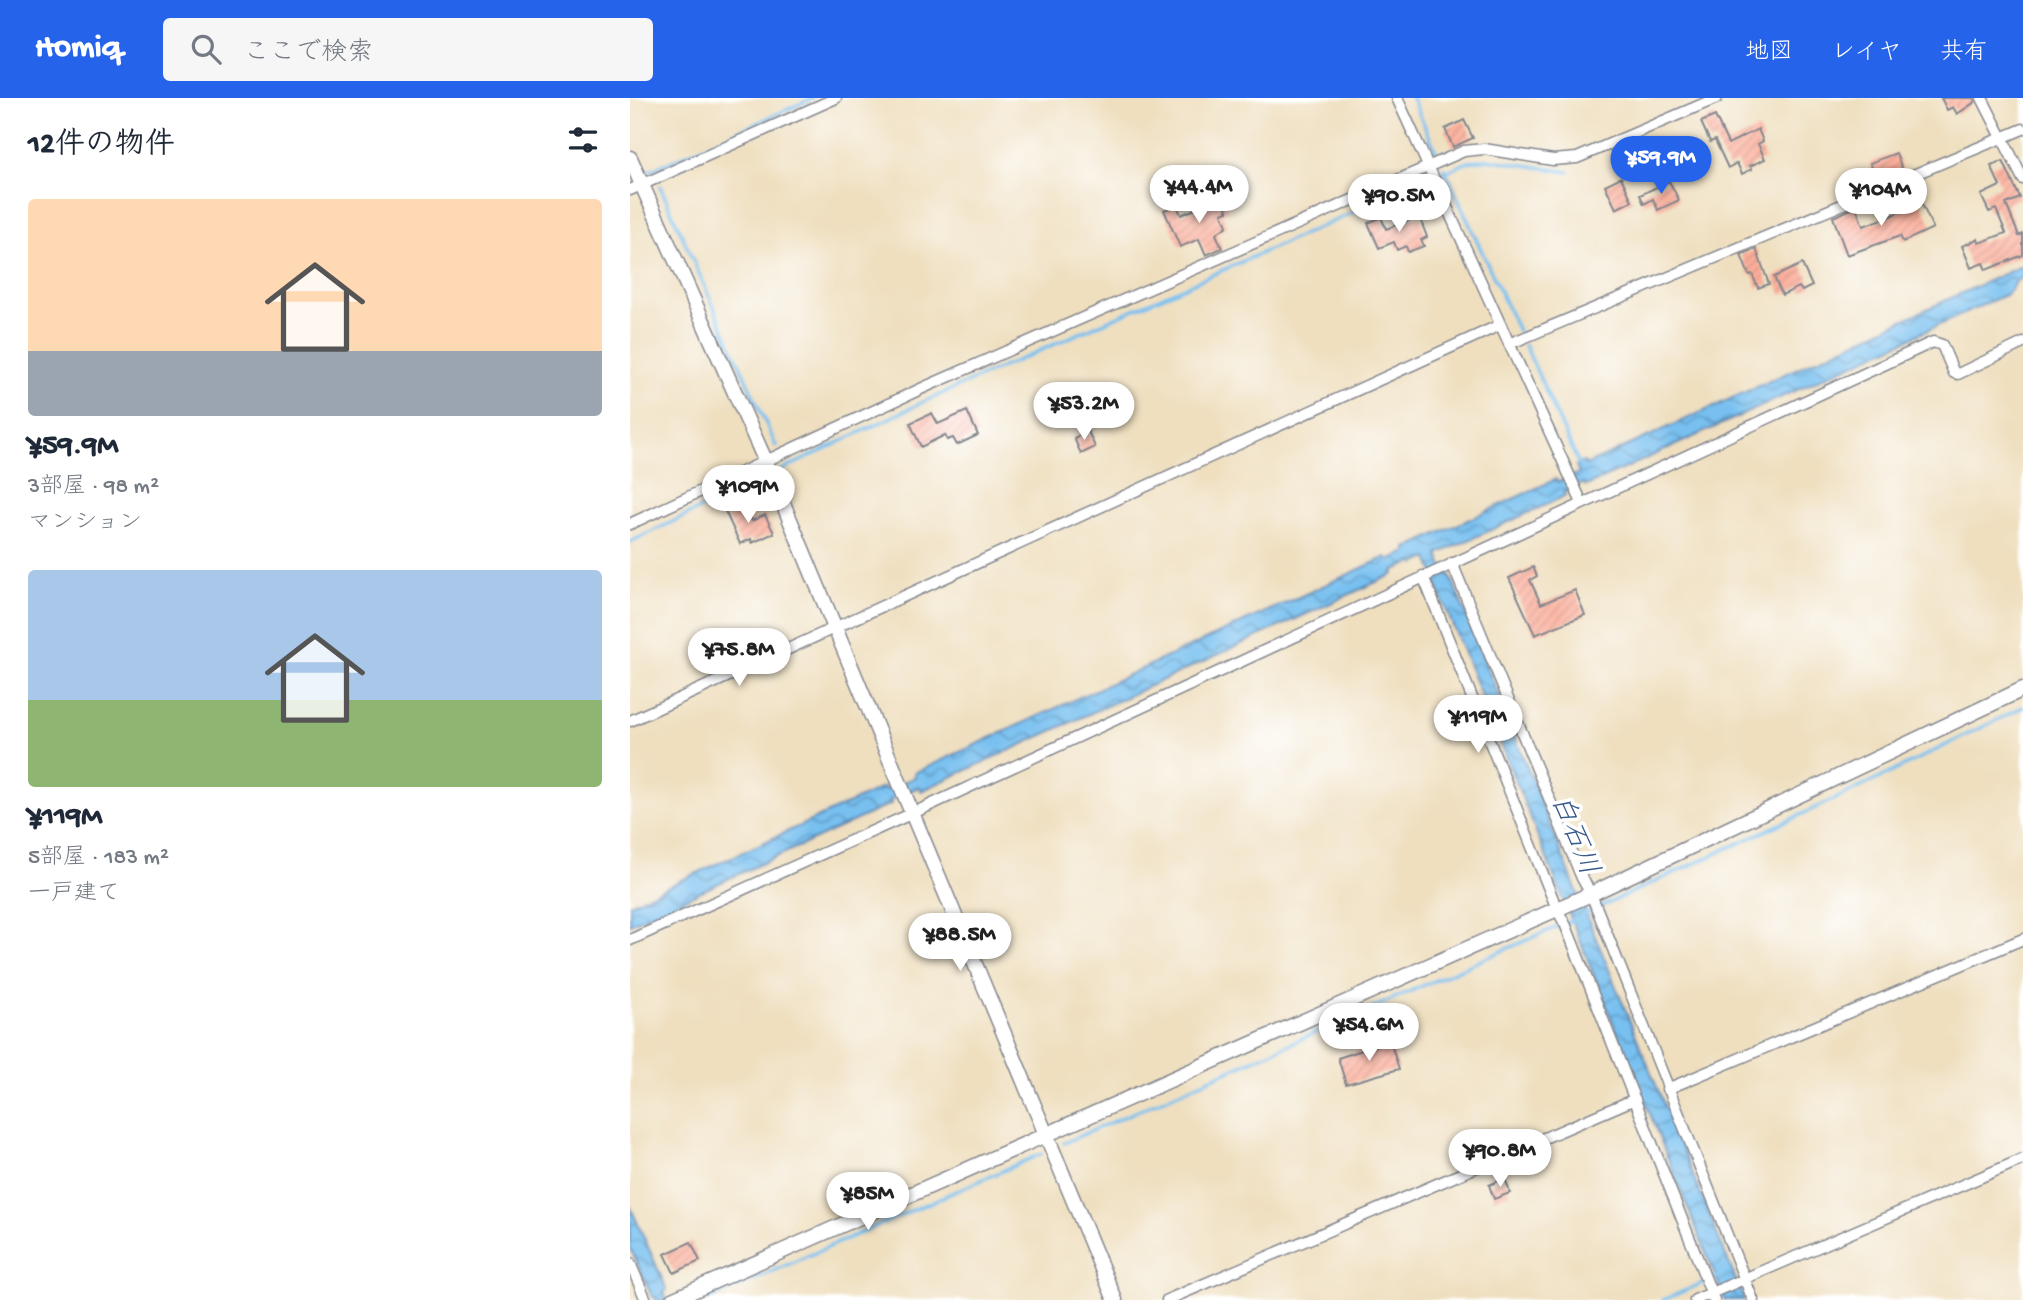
<!DOCTYPE html>
<html lang="ja">
<head>
<meta charset="utf-8">
<style>
	body { margin:0; font-family:"Gochi Hand","Klee One",sans-serif; background:#f6f6f7; color:#1f2937; height:100vh; display:flex; flex-direction:column; font-size:26px; white-space:nowrap }
	* { box-sizing:border-box; margin:0 }
	p { font-size:23px; color:#747a83 }
	.icon { flex:none; width:38px; height:38px; fill:none; stroke:currentColor; stroke-width:2; stroke-linecap:round; stroke-linejoin:round }
	.map { position:relative; flex:1; overflow:hidden }
	.details { display:flex; flex-direction:column; background:#fff; width:630px }
	.details>* { flex:none }
	.price { position:absolute; translate:-50% -60px; padding:0 16px; border-radius:24px; background:#fff; color:#222; font-size:23px; line-height:46px; filter:drop-shadow(0 2px 4px #0008) }
	.price::after { content:''; position:absolute; left:50%; top:42px; width:21px; height:16px; margin-left:-10px; background:inherit; clip-path:polygon(0 0,100% 0,50% 100%) }
	.price.on { background:#2563eb; color:#fff }
	ul { padding:0; list-style:none }
	li { display:grid; align-content:center; gap:14px; height:371px; padding:0 28px }
	li span { display:grid; place-items:center; height:217px; border-radius:7px; color:#555 }
	li>.icon { margin-inline-start:auto }
	span .icon { width:126px; height:126px; fill:#fffc; stroke-width:1 }
	li b { font-size:30px }
	h2 { display:flex; justify-content:space-between; align-items:center; height:84px; padding:0 28px; font-size:30px }
	header { display:flex; align-items:center; gap:42px; box-sizing:border-box; height:98px; padding:0 35px; background:#2563eb; color:#fff }
	header strong { font-size:33px }
	nav { display:flex; gap:38px; margin-inline-start:auto; font-size:24px }
	.search { width:490px; height:63px; background:#f6f6f7; display:flex; align-items:center; gap:18px; box-sizing:border-box; padding:0 24px; border-radius:7px; color:#747a83; font-size:26px }
	main { display:flex; flex:1; min-height:0 }
	.map>svg:first-child { display:block }
</style>
</head>
<body>
<header>
<strong>Homiq</strong>
<div class="search"><svg class="icon" aria-label="search" viewBox="0 0 24 24"><circle cx="10" cy="10" r="6"/><path d="M15 15l6 6"/></svg>ここで検索</div>
<nav><a>地図</a><a>レイヤ</a><a>共有</a></nav>
</header>
<main>
<section class="details">
<h2>12件の物件<svg class="icon" aria-label="filters" viewBox="0 0 24 24"><path d="M4 7h16M4 17h16"/><circle cx="9" cy="7" r="2"/><circle cx="15" cy="17" r="2"/></svg></h2>
<ul>
<li><span style="background:linear-gradient(#ffd9b3 70%,#9aa5b1 0)"><svg class="icon" aria-label="home" viewBox="0 0 24 24"><path d="M3 11l9-7 9 7M6 9v11h12V9"/></svg></span><div><b>¥59.9M</b><p>3部屋 · 98 m²</p><p>マンション</p></div></li>
<li><span style="background:linear-gradient(#a9c7e8 60%,#8fb573 0)"><svg class="icon" aria-label="home" viewBox="0 0 24 24"><path d="M3 11l9-7 9 7M6 9v11h12V9"/></svg></span><div><b>¥119M</b><p>5部屋 · 183 m²</p><p>一戸建て</p></div></li>
</ul>
</section>
<div class="map">
<svg width="1393" height="1202" viewBox="0 0 1393 1202">
	<defs>
		<pattern id="water-waves" width="16" height="10" patternUnits="userSpaceOnUse" patternTransform="scale(1.75)"><rect width="16" height="10" fill="#77c0f0"/><path d="M0 5q4-4 8 0t8 0" fill="none" stroke="#619cc6"/></pattern>
		<pattern id="building-hatch" width="6" height="6" patternUnits="userSpaceOnUse" patternTransform="scale(1.75)"><rect width="6" height="6" fill="#fcad99"/><path d="M-1 1l2-2M0 6l6-6M5 7l2-2" fill="none" stroke="#d79586"/></pattern>
	</defs>
	<rect width="100%" height="100%" fill="#fff"/>
	<filter id="ink" filterUnits="userSpaceOnUse"><feTurbulence type="fractalNoise" baseFrequency=".0143" numOctaves="2"/><feDisplacementMap in="SourceGraphic" scale="14" xChannelSelector="R" yChannelSelector="G"/><feConvolveMatrix kernelMatrix="1 2 1 2 8 2 1 2 1" color-interpolation-filters="sRGB"/></filter>
	<filter id="wash" filterUnits="userSpaceOnUse"><feTurbulence type="fractalNoise" baseFrequency=".00686" numOctaves="4" result="noise"/><feDisplacementMap in="SourceGraphic" scale="28" xChannelSelector="R" yChannelSelector="G"/><feGaussianBlur stdDeviation="1.57" result="paint"/><feColorMatrix in="noise" values="0 0 0 0 0 0 0 0 0 0 0 0 0 0 0 0 0 1.4 0 .05"/><feComposite in="paint" operator="in"/></filter>
	<g filter="url(#wash)">
		<rect width="100%" height="100%" fill="#efdfbf"/>
		<path fill="url(#water-waves)" stroke="#4978a7" stroke-width="2" d="M 1393,167 L 1393,179 L 1386,183 L 1377,196 L 956,388 L 954,385 L 934,394 L 935,398 L 808,456 L 816,475 L 819,474 L 939,774 L 1114,1202 L 1095,1202 L 804,481 L 806,479 L 798,460 L 785,466 L 783,464 L 763,473 L 764,476 L 291,693 L 289,689 L 260,702 L 261,706 L 0,826 L 0,806 L 254,689 L 256,692 L 285,679 L 284,675 L 756,459 L 758,462 L 778,454 L 777,450 L 926,381 L 928,384 L 949,375 L 946,368 L 954,364 L 956,367 Z
			M 0,1108 L 37,1192 L 34,1194 L 37,1202 L 26,1202 L 25,1199 L 22,1199 L 0,1149 Z"/>
		<g fill="none" stroke-linecap="round" stroke-linejoin="round">
			<path stroke="#77c0f0" stroke-width="3.5" d="M 782,0 L 806,53
				M 814,70 L 888,233
				M 17,74 L 183,0
				M 30,88 L 146,348
				M 895,247 L 951,371
				M 152,372 L 291,305 L 838,64 L 857,61 L 939,74
				M 0,444 L 131,382
				M 955,816 L 1244,683 L 1393,609
				M 434,1045 L 945,821
				M 77,1202 L 411,1056
				M 1033,1202 L 1087,1179"/>
		</g>
		<g id="blocks">
			<path fill="url(#building-hatch)" d="M 1311,0 L 1344,0 L 1345,4 L 1327,16 L 1323,9 L 1317,12 Z
				M 1085,18 L 1098,46 L 1128,31 L 1133,43 L 1128,46 L 1135,61 L 1120,68 L 1122,71 L 1112,76 L 1107,65 L 1098,70 L 1085,42 L 1080,44 L 1071,24 Z
				M 834,22 L 843,40 L 823,49 L 815,31 Z
				M 1266,55 L 1273,73 L 1247,83 L 1240,65 Z
				M 1373,63 L 1390,100 L 1376,106 L 1389,138 L 1393,136 L 1393,157 L 1356,172 L 1353,165 L 1341,170 L 1332,148 L 1348,141 L 1349,145 L 1376,135 L 1366,111 L 1359,114 L 1351,97 L 1370,88 L 1361,68 Z
				M 991,79 L 1002,103 L 986,111 L 975,87 Z
				M 1039,83 L 1049,102 L 1028,112 L 1023,101 L 1014,106 L 1010,97 Z
				M 592,100 L 598,113 L 592,115 L 597,128 L 586,136 L 592,150 L 576,157 L 569,141 L 550,149 L 534,112 L 547,107 L 551,117 Z
				M 1291,104 L 1303,130 L 1273,144 L 1270,138 L 1217,157 L 1203,119 L 1226,109 L 1233,128 L 1256,120 Z
				M 789,118 L 797,139 L 791,142 L 794,148 L 778,154 L 776,148 L 767,152 L 764,144 L 749,150 L 738,125 L 751,119 L 756,131 Z
				M 1126,151 L 1139,186 L 1128,190 L 1122,176 L 1119,177 L 1111,157 Z
				M 1172,166 L 1182,188 L 1172,193 L 1169,189 L 1152,197 L 1144,179 Z
				M 337,313 L 348,337 L 327,347 L 323,340 L 317,342 L 315,337 L 291,349 L 280,325 L 302,315 L 308,326 Z
				M 458,333 L 465,349 L 451,356 L 444,340 Z
				M 113,404 L 122,423 L 135,417 L 144,435 L 122,445 L 121,441 L 110,446 L 95,413 Z
				M 903,469 L 907,478 L 900,482 L 911,506 L 945,492 L 955,517 L 905,537 L 879,480 Z
				M 760,943 L 769,971 L 716,986 L 708,960 Z
				M 875,1080 L 880,1095 L 864,1101 L 859,1087 Z
				M 61,1144 L 70,1163 L 44,1175 L 35,1156 Z"/>
		</g>
	</g>
	<g filter="url(#ink)">
		<use href="#blocks" fill-opacity="0" stroke="#85878e" stroke-width="2"/>
		<g fill="none" stroke-linecap="round" stroke-linejoin="round">
			<g stroke="#85878e" stroke-width="13">
				<path id="minor" d="M 767,0 L 952,405
					M 1352,0 L 1393,81
					M 0,92 L 206,0
					M 879,246 L 1393,31
					M 0,426 L 295,289 L 834,53 L 854,51 L 923,62 L 947,60 L 1087,0
					M 822,465 L 952,780 L 961,796 L 1123,1202
					M 793,478 L 927,811 L 936,828 L 1084,1202
					M 0,623 L 870,227
					M 0,842 L 283,715 L 1303,244 L 1312,247 L 1324,275 L 1328,276 L 1393,245
					M 1037,991 L 1393,841
					M 0,1165 L 16,1202
					M 537,1202 L 1005,1001
					M 1065,1202 L 1393,1061"/>
			</g>
			<g stroke="#85878e" stroke-width="17">
				<path id="tertiary" d="M 0,60 L 135,362 L 485,1202
					M 42,1202 L 961,796 L 1393,591"/>
			</g>
			<use href="#minor" stroke="#fff" stroke-width="10"/>
			<use href="#tertiary" stroke="#fff" stroke-width="14"/>
		</g>
	</g>
	<g text-anchor="middle" stroke-width="7" stroke-linejoin="round" paint-order="stroke">
		<g font-size="28" font-style="italic" fill="#375a8a" stroke="#fff">
			<text transform="translate(947 736) rotate(68)" y="10">白石川</text>
		</g>
	</g>
</svg>
<b class="price on" style="left:1031px;top:98px">¥59.9M</b>
<b class="price" style="left:569px;top:127px">¥44.4M</b>
<b class="price" style="left:1251px;top:130px">¥104M</b>
<b class="price" style="left:769px;top:136px">¥90.5M</b>
<b class="price" style="left:454px;top:344px">¥53.2M</b>
<b class="price" style="left:118px;top:427px">¥109M</b>
<b class="price" style="left:109px;top:590px">¥75.8M</b>
<b class="price" style="left:848px;top:657px">¥119M</b>
<b class="price" style="left:330px;top:875px">¥88.5M</b>
<b class="price" style="left:739px;top:965px">¥54.6M</b>
<b class="price" style="left:870px;top:1091px">¥90.8M</b>
<b class="price" style="left:238px;top:1134px">¥85M</b>
</div>
</main>
</body>
</html>
